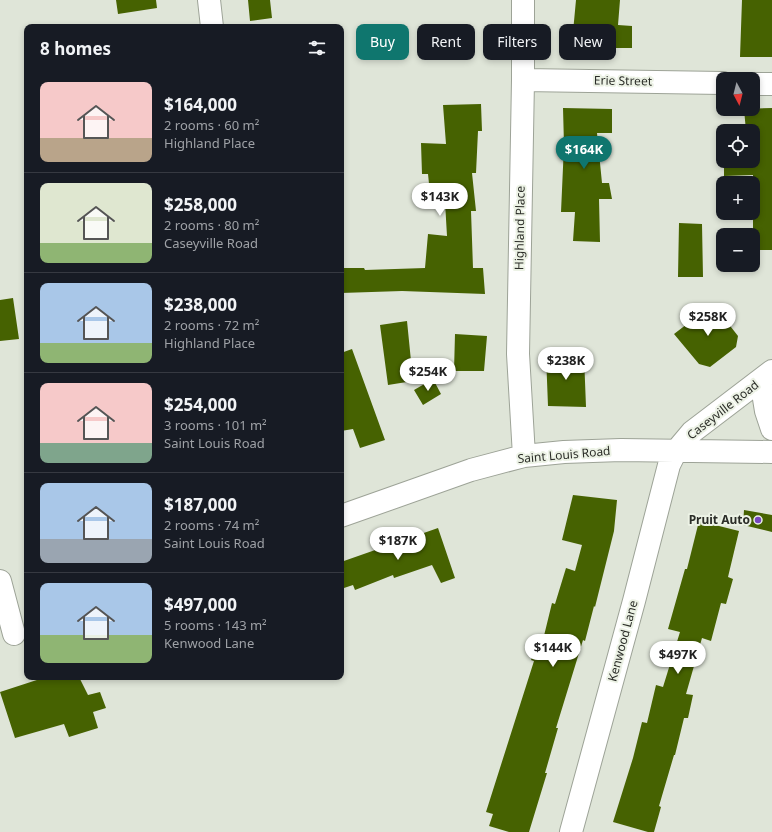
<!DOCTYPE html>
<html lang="en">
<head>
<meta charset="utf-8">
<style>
	body { margin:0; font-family:"Noto Sans",sans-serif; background:#20242c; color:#f1f3f6; height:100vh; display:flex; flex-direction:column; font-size:15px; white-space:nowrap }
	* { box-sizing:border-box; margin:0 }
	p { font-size:13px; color:#9ea1a6 }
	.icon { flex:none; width:22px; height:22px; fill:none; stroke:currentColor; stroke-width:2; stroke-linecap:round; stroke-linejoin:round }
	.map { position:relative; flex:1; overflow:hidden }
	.sheet { position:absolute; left:24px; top:24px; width:320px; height:656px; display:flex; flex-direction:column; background:#171b24; border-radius:8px; box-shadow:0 2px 6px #0003 }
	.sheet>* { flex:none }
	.banner { position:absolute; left:356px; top:24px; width:356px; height:36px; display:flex; gap:8px }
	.needle { width:26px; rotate:173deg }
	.buttons { position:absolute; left:716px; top:72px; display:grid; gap:8px }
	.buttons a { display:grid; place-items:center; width:44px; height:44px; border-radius:8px; background:#171b24; box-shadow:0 2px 6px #0003; font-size:20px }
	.price { position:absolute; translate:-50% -34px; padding:0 9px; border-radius:14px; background:#fff; color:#222; font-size:13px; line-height:26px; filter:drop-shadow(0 1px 2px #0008) }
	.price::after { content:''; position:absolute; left:50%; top:24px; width:12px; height:9px; margin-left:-6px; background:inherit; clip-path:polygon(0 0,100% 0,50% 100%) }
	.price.active { background:#0f766e; color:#fff }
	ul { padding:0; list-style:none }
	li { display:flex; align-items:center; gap:12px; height:100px; padding:0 16px }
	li+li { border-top:1px solid #363941 }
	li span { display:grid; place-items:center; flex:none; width:112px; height:80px; border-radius:8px; color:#555 }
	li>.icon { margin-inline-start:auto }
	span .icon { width:48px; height:48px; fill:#fffc; stroke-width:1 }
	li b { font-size:17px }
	h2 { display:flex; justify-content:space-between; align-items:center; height:48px; padding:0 16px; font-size:17px }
	.tag { padding:0 14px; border-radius:8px; background:#171b24; box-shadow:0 2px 6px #0003; font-size:14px; line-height:36px }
	.tag.active { background:#0f766e; color:#fff }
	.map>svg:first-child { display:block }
</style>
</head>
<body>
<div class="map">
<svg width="772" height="832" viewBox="0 0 772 832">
	<rect width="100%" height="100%" fill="#dfe5d8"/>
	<path fill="#466201" d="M 116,0 L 156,0 L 157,8 L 118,14 Z
		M 248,0 L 270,0 L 272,18 L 250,21 Z
		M 576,0 L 620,0 L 618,25 L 632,26 L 632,48 L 602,48 L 601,54 L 577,54 L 577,47 L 569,48 L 571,32 L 573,32 Z
		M 742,0 L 772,0 L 772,57 L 740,57 Z
		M 481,104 L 482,131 L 478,131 L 476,173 L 472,173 L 476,211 L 471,211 L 473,268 L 483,268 L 485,294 L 402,291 L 341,293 L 341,268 L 364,268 L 365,270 L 425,268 L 428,234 L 447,236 L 445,202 L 431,203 L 428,174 L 422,174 L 421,143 L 446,144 L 443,105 Z
		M 563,108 L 612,109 L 612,133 L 597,133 L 602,183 L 609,183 L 612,199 L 599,199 L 600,242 L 573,241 L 575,212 L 561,212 L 564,145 Z
		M 772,108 L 772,250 L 753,250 L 753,175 L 724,176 L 724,161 L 753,161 L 753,131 L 746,131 L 744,109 Z
		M 679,223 L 702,224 L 703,277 L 678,277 Z
		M 13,298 L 19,339 L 0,341 L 0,300 Z
		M 713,304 L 738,336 L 736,347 L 710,367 L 699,364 L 674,334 Z
		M 407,321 L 413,381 L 388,385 L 380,325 Z
		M 455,334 L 487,336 L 484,371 L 454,371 Z
		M 352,349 L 385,440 L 360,448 L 353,429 L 341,431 L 341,353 Z
		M 546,355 L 584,356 L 586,407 L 548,406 Z
		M 433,379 L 441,394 L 423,405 L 414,390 Z
		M 573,495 L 617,500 L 614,531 L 595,607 L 594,606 L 585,641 L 583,640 L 556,728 L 558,728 L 545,773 L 547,773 L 529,832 L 509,832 L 489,826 L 493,814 L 486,812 L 534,661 L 531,660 L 536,646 L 541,648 L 552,603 L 555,604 L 566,568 L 575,571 L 582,545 L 562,540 Z
		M 744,510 L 772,515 L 772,532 L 743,525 Z
		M 699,521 L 739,531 L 728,577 L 733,579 L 726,604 L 721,603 L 711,641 L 702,638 L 686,694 L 693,695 L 688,718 L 684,718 L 675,755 L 674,755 L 659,806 L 661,807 L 654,832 L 648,832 L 613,822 L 633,758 L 642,722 L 647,723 L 656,685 L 663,687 L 680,632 L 668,629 L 685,569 L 687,569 Z
		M 438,528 L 455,578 L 441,583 L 432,565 L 394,578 L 393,575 L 355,590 L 353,585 L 341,589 L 341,562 Z
		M 46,677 L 79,677 L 88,695 L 100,692 L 106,708 L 93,712 L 98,728 L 69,737 L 64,724 L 15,738 L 0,692 Z"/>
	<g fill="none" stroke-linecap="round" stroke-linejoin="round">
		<g stroke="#9da397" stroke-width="24">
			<path id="minor" d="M 209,0 L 212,27
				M 523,0 L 523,80 L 518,354 L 524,456
				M 523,80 L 723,83
				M 753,84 L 772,84
				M 761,380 L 766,411 L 772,429
				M 341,516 L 471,470 L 524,456 L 564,452 L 621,450 L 772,452
				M 0,581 L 14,634
				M 571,832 L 634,601 L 669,465 L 676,451 L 692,432 L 772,371"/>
		</g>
		<use href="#minor" stroke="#fff" stroke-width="22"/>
	</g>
	<circle fill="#7747bf" stroke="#ecf2e5" stroke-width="1.5" cx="758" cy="520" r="4"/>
	<g text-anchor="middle" stroke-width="4" stroke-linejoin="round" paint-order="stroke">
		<g font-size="12" fill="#2b2d28" stroke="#ecf2e5">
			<text transform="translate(623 81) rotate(1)" y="4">Erie Street</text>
			<text transform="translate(520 228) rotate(-89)" y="4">Highland Place</text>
			<text transform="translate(723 410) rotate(-38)" y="4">Caseyville Road</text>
			<text transform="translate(564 455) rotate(-5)" y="4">Saint Louis Road</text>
			<text transform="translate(623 641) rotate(-75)" y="4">Kenwood Lane</text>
		</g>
		<g font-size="12" font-weight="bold" fill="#2b2d28" stroke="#ecf2e5" text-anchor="end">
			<text x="750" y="524">Pruit Auto</text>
		</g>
	</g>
</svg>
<div class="buttons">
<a><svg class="needle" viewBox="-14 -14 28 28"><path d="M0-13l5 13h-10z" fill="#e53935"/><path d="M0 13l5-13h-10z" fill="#9ea1a6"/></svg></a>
<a><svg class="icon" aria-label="locate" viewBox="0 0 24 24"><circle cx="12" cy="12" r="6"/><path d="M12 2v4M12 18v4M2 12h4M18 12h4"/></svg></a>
<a>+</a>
<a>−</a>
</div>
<b class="price active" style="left:584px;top:170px">$164K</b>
<b class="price" style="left:440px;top:217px">$143K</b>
<b class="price" style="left:708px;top:337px">$258K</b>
<b class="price" style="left:566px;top:381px">$238K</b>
<b class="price" style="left:428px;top:392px">$254K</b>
<b class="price" style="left:398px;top:561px">$187K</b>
<b class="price" style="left:553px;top:668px">$144K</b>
<b class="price" style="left:678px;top:675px">$497K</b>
<div class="banner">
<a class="tag active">Buy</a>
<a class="tag">Rent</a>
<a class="tag">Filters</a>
<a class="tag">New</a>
</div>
<section class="sheet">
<h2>8 homes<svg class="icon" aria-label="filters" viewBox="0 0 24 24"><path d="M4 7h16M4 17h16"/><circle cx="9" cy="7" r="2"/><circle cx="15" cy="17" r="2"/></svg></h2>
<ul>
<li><span style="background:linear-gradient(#f6c9c9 70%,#b9a48a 0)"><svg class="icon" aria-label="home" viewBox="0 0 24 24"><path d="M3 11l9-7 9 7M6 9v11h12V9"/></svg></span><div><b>$164,000</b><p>2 rooms · 60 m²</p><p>Highland Place</p></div></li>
<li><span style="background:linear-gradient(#dfe7d0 75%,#8fb573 0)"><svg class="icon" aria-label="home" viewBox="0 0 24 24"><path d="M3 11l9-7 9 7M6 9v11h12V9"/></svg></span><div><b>$258,000</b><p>2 rooms · 80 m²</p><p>Caseyville Road</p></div></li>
<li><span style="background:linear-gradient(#a9c7e8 75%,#8fb573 0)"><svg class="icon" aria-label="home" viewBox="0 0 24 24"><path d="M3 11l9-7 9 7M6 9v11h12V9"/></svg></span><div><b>$238,000</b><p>2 rooms · 72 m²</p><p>Highland Place</p></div></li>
<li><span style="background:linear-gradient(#f6c9c9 75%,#7fa58c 0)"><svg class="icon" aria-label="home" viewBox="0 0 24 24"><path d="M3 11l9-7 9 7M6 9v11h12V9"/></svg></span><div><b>$254,000</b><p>3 rooms · 101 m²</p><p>Saint Louis Road</p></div></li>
<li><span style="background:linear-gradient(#a9c7e8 70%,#9aa5b1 0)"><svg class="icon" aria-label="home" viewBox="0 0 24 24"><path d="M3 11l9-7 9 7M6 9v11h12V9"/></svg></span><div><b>$187,000</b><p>2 rooms · 74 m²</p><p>Saint Louis Road</p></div></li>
<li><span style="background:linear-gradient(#a9c7e8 65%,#8fb573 0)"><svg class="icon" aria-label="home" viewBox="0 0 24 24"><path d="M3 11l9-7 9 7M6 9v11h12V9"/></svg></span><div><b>$497,000</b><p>5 rooms · 143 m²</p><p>Kenwood Lane</p></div></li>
</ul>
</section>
</div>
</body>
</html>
